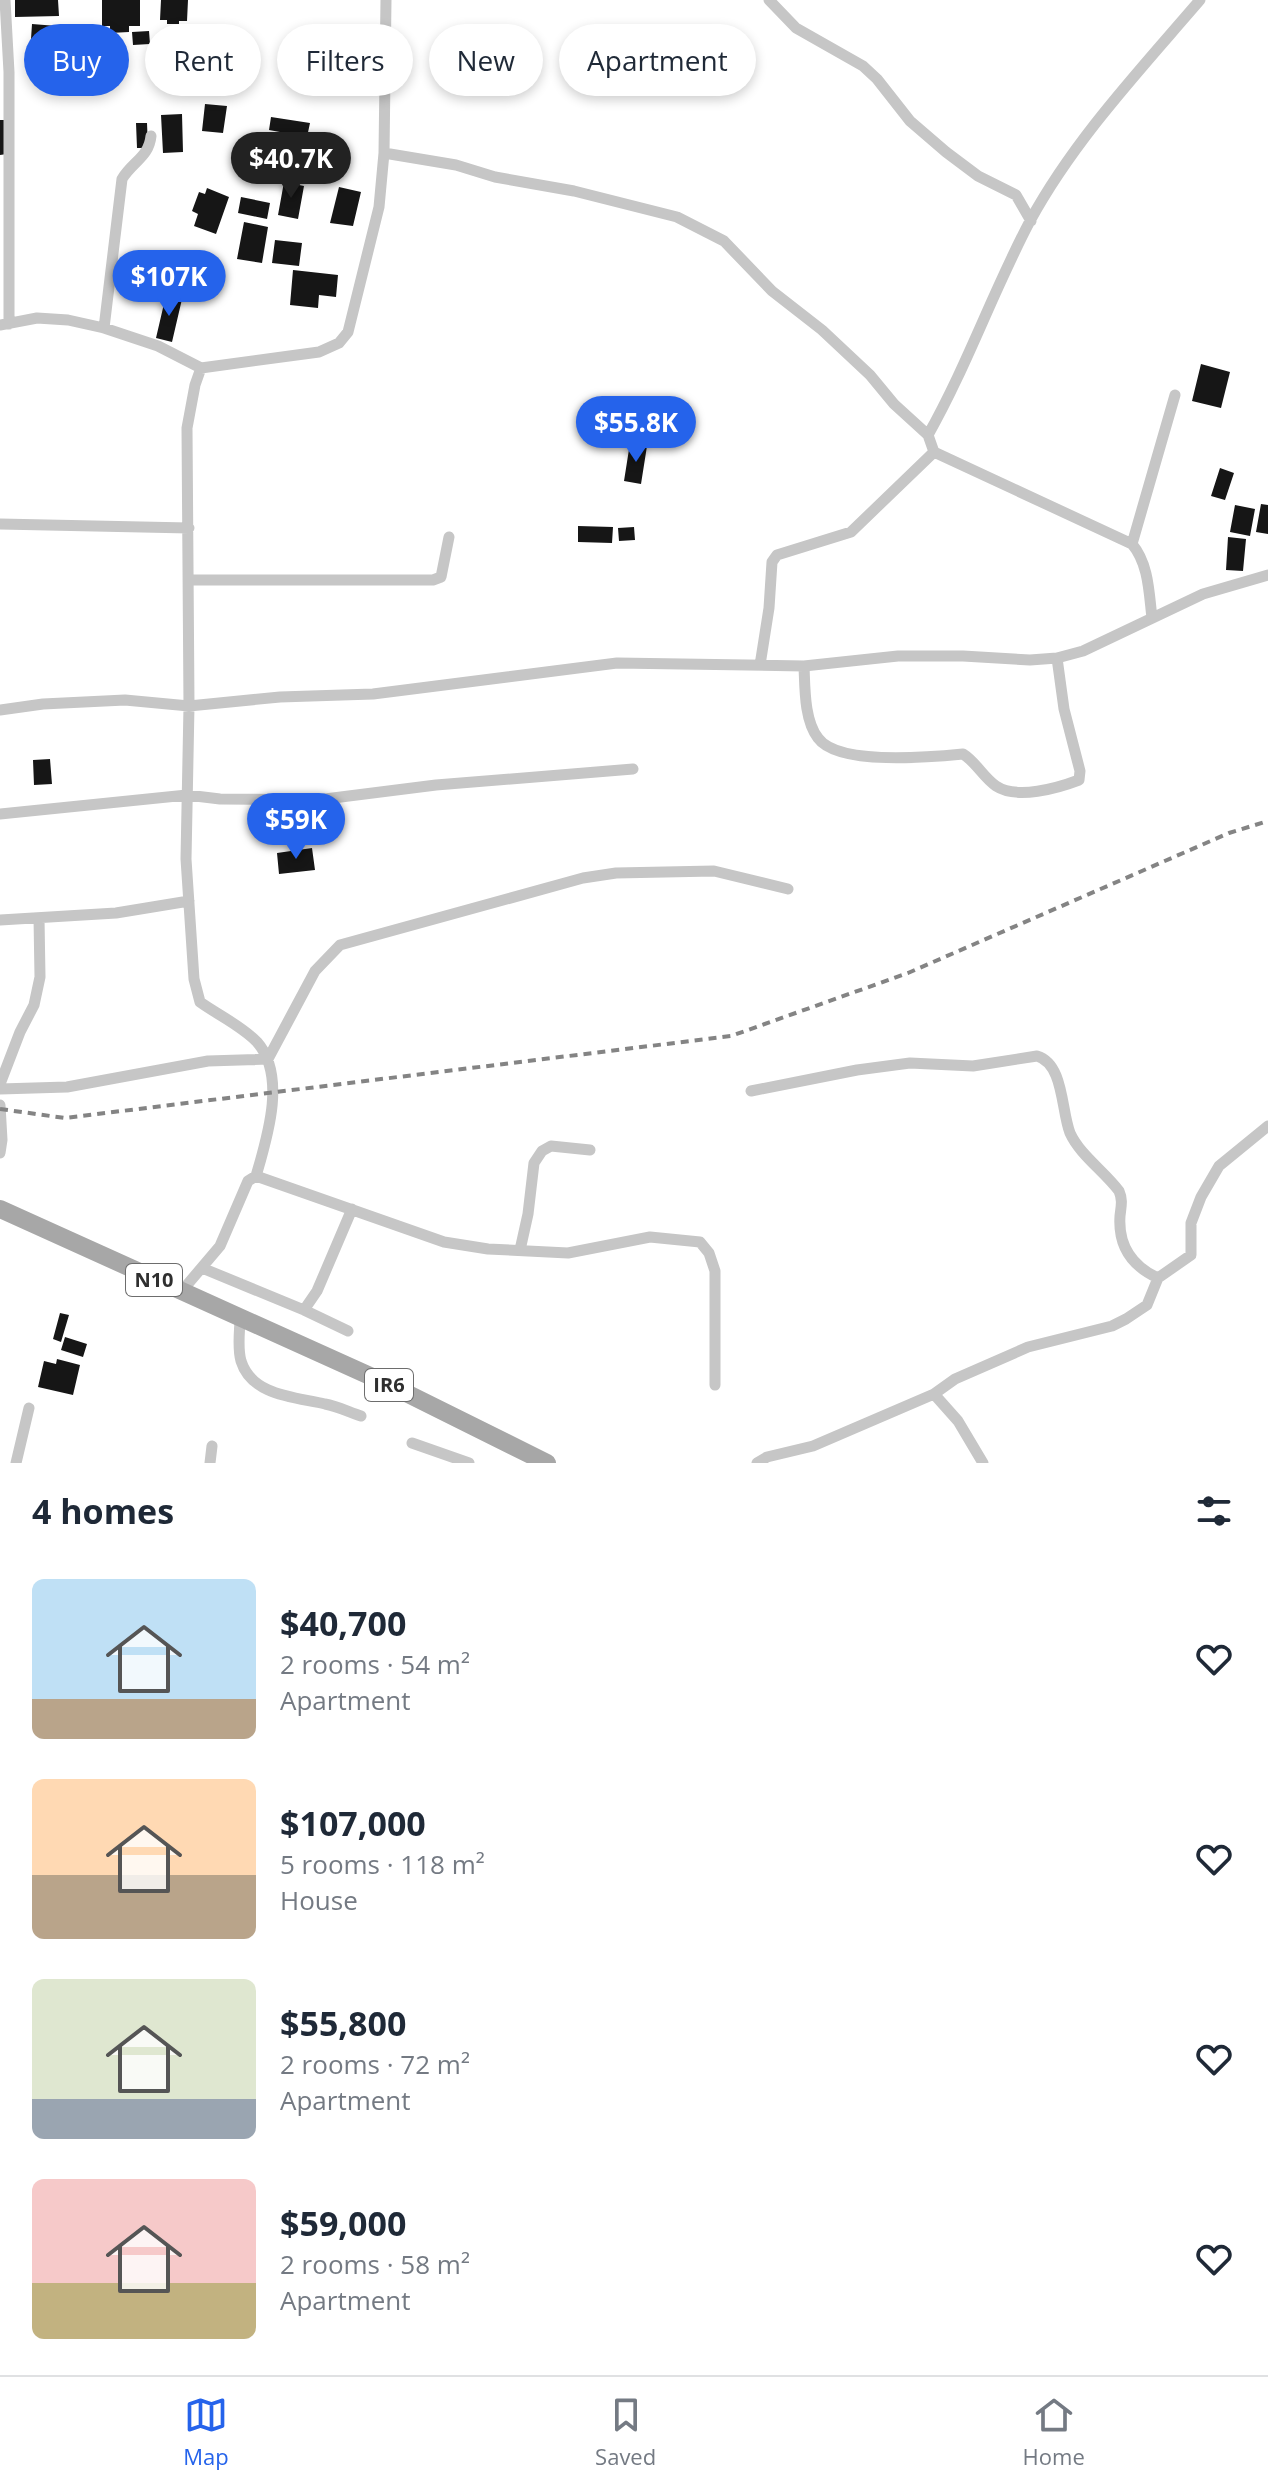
<!DOCTYPE html>
<html lang="en">
<head>
<meta charset="utf-8">
<style>
	body { margin:0; font-family:"Open Sans",sans-serif; background:#f6f6f7; color:#1f2937; height:100vh; display:flex; flex-direction:column; font-size:30px; white-space:nowrap }
	* { box-sizing:border-box; margin:0 }
	p { font-size:26px; color:#747a83 }
	.icon { flex:none; width:44px; height:44px; fill:none; stroke:currentColor; stroke-width:2; stroke-linecap:round; stroke-linejoin:round }
	.map { position:relative; height:1463px; overflow:hidden }
	.panel { display:flex; flex-direction:column; background:#fff; flex:1 }
	.panel>* { flex:none }
	.top-card { position:absolute; left:24px; top:24px; width:800px; height:72px; display:flex; gap:16px }
	.price { position:absolute; translate:-50% -68px; padding:0 18px; border-radius:28px; background:#2563eb; color:#fff; font-size:26px; line-height:52px; filter:drop-shadow(0 2px 4px #0008) }
	.price::after { content:''; position:absolute; left:50%; top:48px; width:24px; height:18px; margin-left:-12px; background:inherit; clip-path:polygon(0 0,100% 0,50% 100%) }
	.price.active { background:#222; color:#fff }
	ul { padding:0; list-style:none }
	li { display:flex; align-items:center; gap:24px; height:200px; padding:0 32px }
	li span { display:grid; place-items:center; flex:none; width:224px; height:160px; border-radius:12px; color:#555 }
	li>.icon { margin-inline-start:auto }
	span .icon { width:96px; height:96px; fill:#fffc; stroke-width:1 }
	li b { font-size:34px }
	h2 { display:flex; justify-content:space-between; align-items:center; height:96px; padding:0 32px; font-size:34px }
	.tag { padding:0 28px; border-radius:36px; background:#fff; box-shadow:0 4px 12px #0003; font-size:28px; line-height:72px }
	.tag.active { background:#2563eb; color:#fff }
	.menu { display:flex; justify-content:space-around; align-items:center; height:112px; border-top:2px solid #e0e1e3; background:#fff; font-size:22px; color:#747a83 }
	.menu a { display:grid; justify-items:center; gap:4px }
	.menu .active { color:#2563eb }
	.map>svg:first-child { display:block }
</style>
</head>
<body>
<div class="map">
<svg width="1268" height="1463" viewBox="0 0 1268 1463">
	<rect width="100%" height="100%" fill="#fff"/>
	<path fill="#161616" d="M 15,0 L 58,0 L 59,16 L 15,17 Z
		M 102,0 L 140,0 L 140,26 L 129,26 L 129,32 L 110,33 L 110,26 L 102,26 Z
		M 161,0 L 188,0 L 187,21 L 179,21 L 179,24 L 167,24 L 167,20 L 160,20 Z
		M 32,24 L 57,26 L 55,41 L 31,39 Z
		M 149,31 L 150,44 L 133,45 L 132,32 Z
		M 205,67 L 221,69 L 218,92 L 201,89 Z
		M 205,104 L 227,106 L 223,133 L 202,131 Z
		M 182,114 L 183,152 L 163,153 L 161,115 Z
		M 271,117 L 310,123 L 307,137 L 269,130 Z
		M 0,120 L 5,120 L 7,154 L 0,155 Z
		M 136,123 L 147,123 L 148,148 L 137,148 Z
		M 257,138 L 291,141 L 290,166 L 256,164 Z
		M 307,141 L 344,153 L 338,174 L 301,163 Z
		M 284,182 L 304,186 L 298,219 L 278,215 Z
		M 339,187 L 361,192 L 353,226 L 330,223 Z
		M 207,188 L 229,197 L 216,234 L 194,226 L 198,214 L 192,211 L 199,192 L 205,194 Z
		M 241,197 L 270,203 L 267,219 L 238,213 Z
		M 244,222 L 268,227 L 262,263 L 237,259 Z
		M 275,240 L 302,243 L 299,266 L 272,263 Z
		M 293,270 L 338,275 L 336,297 L 319,295 L 318,308 L 290,305 Z
		M 166,295 L 182,299 L 172,342 L 156,338 Z
		M 1201,364 L 1230,372 L 1221,408 L 1192,401 Z
		M 630,443 L 647,446 L 641,484 L 624,481 Z
		M 1220,468 L 1234,473 L 1225,500 L 1211,496 Z
		M 1261,504 L 1268,505 L 1268,534 L 1256,532 Z
		M 1235,505 L 1255,509 L 1250,536 L 1230,532 Z
		M 578,526 L 613,527 L 612,543 L 578,542 Z
		M 634,527 L 635,540 L 619,541 L 618,528 Z
		M 1228,537 L 1246,539 L 1243,571 L 1226,570 Z
		M 50,759 L 52,784 L 34,785 L 33,760 Z
		M 312,848 L 315,870 L 279,874 L 277,853 Z
		M 60,1313 L 69,1315 L 61,1342 L 53,1339 Z
		M 65,1337 L 87,1344 L 83,1357 L 61,1350 Z
		M 57,1359 L 80,1365 L 73,1395 L 38,1387 L 44,1361 L 56,1364 Z"/>
	<g fill="none" stroke-linecap="round" stroke-linejoin="round">
		<path stroke="#c6c6c6" stroke-width="11" d="M 5,0 L 9,72 L 9,324
			M 769,0 L 796,28 L 863,66 L 877,79 L 910,121 L 946,152 L 978,176 L 1016,195 L 1031,221
			M 384,153 L 456,165 L 495,177 L 574,191 L 677,217 L 724,241 L 772,291 L 822,330 L 870,375 L 894,404 L 928,435 L 934,452 L 851,532 L 777,555 L 772,562 L 769,608 L 760,665
			M 0,325 L 37,318 L 68,320 L 104,328 L 158,346 L 201,368 L 319,352 L 339,343 L 348,332 L 379,207 L 384,153 L 386,0
			M 104,328 L 122,179 C 132,162 149,157 151,136
			M 201,368 L 195,385 L 187,428 L 189,706 L 186,859 L 194,979 L 200,1002 C 218,1015 242,1026 257,1042 C 287,1076 267,1138 256,1176
			M 928,435 C 967,366 993,291 1030,221 C 1074,140 1140,70 1200,0
			M 934,452 L 1132,544 C 1149,564 1149,594 1152,618
			M 0,524 L 189,528
			M 1132,544 L 1175,395
			M 189,580 L 433,580 L 441,577 L 449,537
			M 804,666 C 805,687 804,720 818,738 C 838,766 932,757 963,754 C 976,762 983,777 996,786 C 1017,800 1058,788 1079,780 L 1080,771 L 1064,709 L 1057,658
			M 0,710 L 43,704 L 125,700 L 189,706 L 280,697 L 373,694 L 617,663 L 804,666 L 898,656 L 963,656 L 1030,660 L 1057,658 L 1083,651 L 1203,594 L 1268,575
			M 0,814 L 187,795 L 220,799 L 317,800 L 436,785 L 633,769
			M 0,920 L 116,913 L 189,901
			M 0,1084 L 20,1032 L 34,1005 L 40,977 L 39,918
			M 0,1089 L 67,1087 L 208,1061 L 268,1059 L 315,971 L 340,945 L 583,878 L 616,873 L 714,871 L 788,889
			M 751,1091 L 857,1070 L 910,1063 L 973,1066 L 1037,1056 C 1064,1064 1061,1110 1070,1133 C 1080,1155 1104,1171 1119,1191 C 1123,1200 1121,1207 1120,1216 C 1118,1246 1132,1266 1158,1278
			M 0,1105 L 2,1140 L 0,1153
			M 520,1250 L 528,1214 L 534,1163 L 542,1151 L 551,1146 L 590,1150
			M 202,1268 L 304,1310 L 317,1291 L 352,1209
			M 181,1292 L 220,1246 L 248,1181 L 256,1176 L 444,1242 L 488,1249 L 568,1253 L 650,1237 L 700,1242 L 709,1253 L 715,1271 L 715,1385
			M 304,1310 L 348,1331
			M 240,1317 C 240,1331 237,1347 241,1361 C 252,1396 295,1397 325,1404 C 337,1406 349,1412 361,1416
			M 934,1394 L 958,1421 L 983,1463
			M 412,1443 L 469,1463
			M 16,1463 L 29,1408
			M 210,1463 L 212,1446
			M 757,1463 L 767,1457 L 813,1446 L 934,1394 L 955,1379 L 1028,1347 L 1112,1326 L 1126,1319 L 1147,1305 L 1158,1278 L 1191,1255 L 1191,1223 L 1201,1197 L 1219,1166 L 1268,1126"/>
		<path stroke="#a7a7a7" stroke-width="18" d="M 0,1209 L 390,1385 L 547,1463"/>
		<path stroke="#848484" stroke-width="4" stroke-dasharray="8 6" stroke-linecap="butt" d="M 0,1109 L 65,1118 L 731,1036 L 908,973 L 1229,833 L 1268,821"/>
	</g>
	<g text-anchor="middle" stroke-width="8" stroke-linejoin="round" paint-order="stroke">
		<g fill="#fff" stroke="#6d6d6d" stroke-width="2">
			<rect x="126" y="1264" width="56" height="32" rx="6"/>
			<rect x="365" y="1369" width="48" height="32" rx="6"/>
		</g>
		<g font-size="20" font-weight="bold" fill="#2f2f2f">
			<text x="154" y="1287">N10</text>
			<text x="389" y="1392">IR6</text>
		</g>
	</g>
</svg>
<b class="price active" style="left:291px;top:200px">$40.7K</b>
<b class="price" style="left:169px;top:318px">$107K</b>
<b class="price" style="left:636px;top:464px">$55.8K</b>
<b class="price" style="left:296px;top:861px">$59K</b>
<div class="top-card">
<a class="tag active">Buy</a>
<a class="tag">Rent</a>
<a class="tag">Filters</a>
<a class="tag">New</a>
<a class="tag">Apartment</a>
</div>
</div>
<section class="panel">
<h2>4 homes<svg class="icon" aria-label="filters" viewBox="0 0 24 24"><path d="M4 7h16M4 17h16"/><circle cx="9" cy="7" r="2"/><circle cx="15" cy="17" r="2"/></svg></h2>
<ul>
<li><span style="background:linear-gradient(#bfe0f5 75%,#b9a48a 0)"><svg class="icon" aria-label="home" viewBox="0 0 24 24"><path d="M3 11l9-7 9 7M6 9v11h12V9"/></svg></span><div><b>$40,700</b><p>2 rooms · 54 m²</p><p>Apartment</p></div><svg class="icon" aria-label="heart" viewBox="0 0 24 24"><path d="M12 20l-8-8c-3-5 5-10 8-4 3-6 11-1 8 4z"/></svg></li>
<li><span style="background:linear-gradient(#ffd9b3 60%,#b9a48a 0)"><svg class="icon" aria-label="home" viewBox="0 0 24 24"><path d="M3 11l9-7 9 7M6 9v11h12V9"/></svg></span><div><b>$107,000</b><p>5 rooms · 118 m²</p><p>House</p></div><svg class="icon" aria-label="heart" viewBox="0 0 24 24"><path d="M12 20l-8-8c-3-5 5-10 8-4 3-6 11-1 8 4z"/></svg></li>
<li><span style="background:linear-gradient(#dfe7d0 75%,#9aa5b1 0)"><svg class="icon" aria-label="home" viewBox="0 0 24 24"><path d="M3 11l9-7 9 7M6 9v11h12V9"/></svg></span><div><b>$55,800</b><p>2 rooms · 72 m²</p><p>Apartment</p></div><svg class="icon" aria-label="heart" viewBox="0 0 24 24"><path d="M12 20l-8-8c-3-5 5-10 8-4 3-6 11-1 8 4z"/></svg></li>
<li><span style="background:linear-gradient(#f6c9c9 65%,#c2b280 0)"><svg class="icon" aria-label="home" viewBox="0 0 24 24"><path d="M3 11l9-7 9 7M6 9v11h12V9"/></svg></span><div><b>$59,000</b><p>2 rooms · 58 m²</p><p>Apartment</p></div><svg class="icon" aria-label="heart" viewBox="0 0 24 24"><path d="M12 20l-8-8c-3-5 5-10 8-4 3-6 11-1 8 4z"/></svg></li>
</ul>
</section>
<nav class="menu">
<a class="active"><svg class="icon" aria-label="map" viewBox="0 0 24 24"><path d="M3 6l6-2 6 2 6-2v14l-6 2-6-2-6 2zM9 4v14M15 6v14"/></svg>Map</a>
<a><svg class="icon" aria-label="saved" viewBox="0 0 24 24"><path d="M7 4h10v16l-5-4-5 4z"/></svg>Saved</a>
<a><svg class="icon" aria-label="home" viewBox="0 0 24 24"><path d="M3 11l9-7 9 7M6 9v11h12V9"/></svg>Home</a>
</nav>
</body>
</html>
